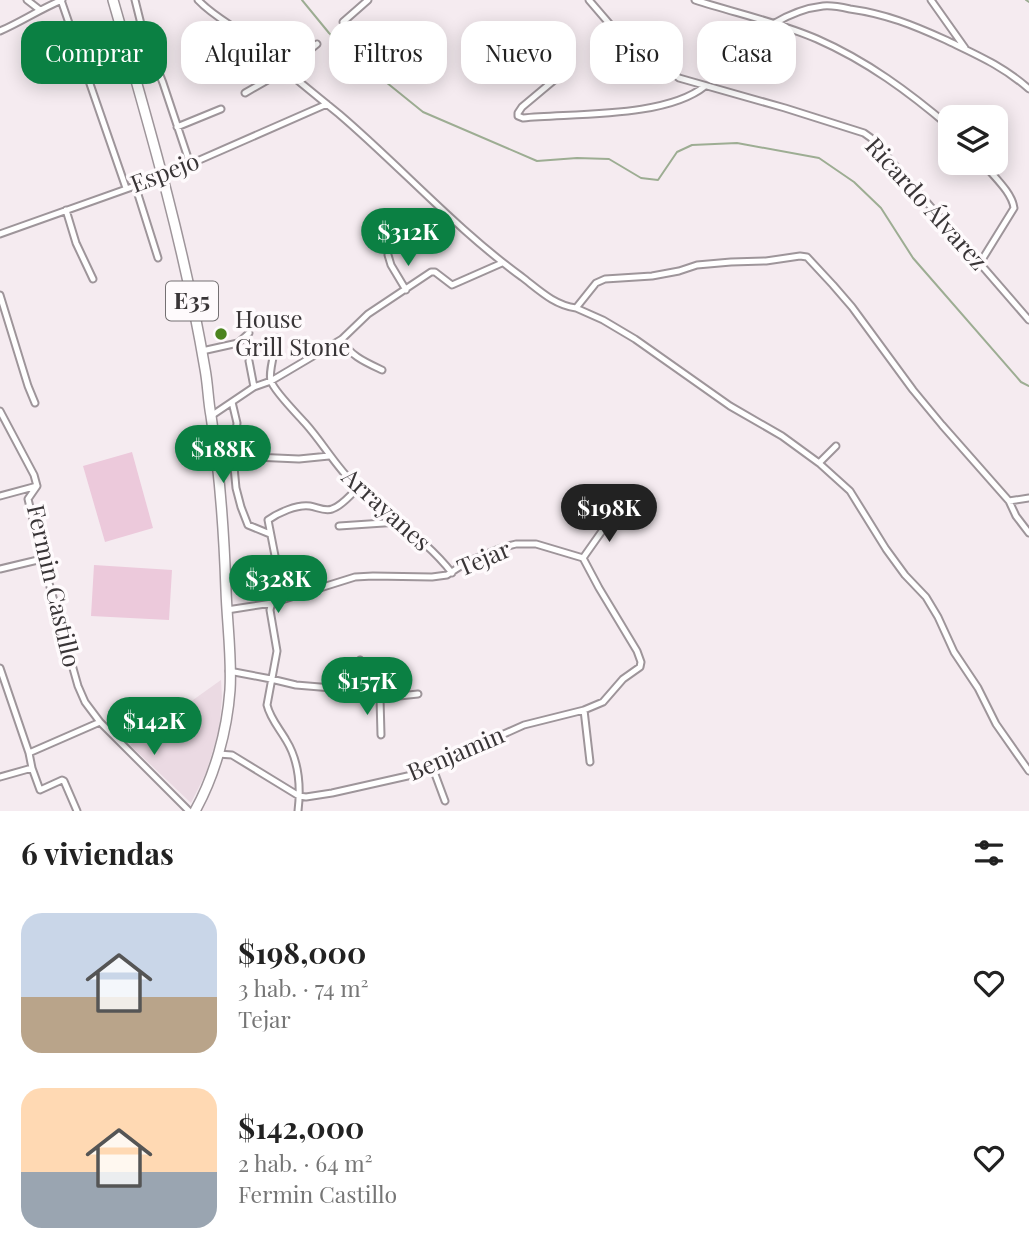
<!DOCTYPE html>
<html lang="es">
<head>
<meta charset="utf-8">
<style>
	body { margin:0; font-family:"Playfair Display",serif; background:#f2f2f2; color:#222; height:100vh; display:flex; flex-direction:column; font-size:26px; white-space:nowrap }
	* { box-sizing:border-box; margin:0 }
	p { font-size:23px; color:#767676 }
	.icon { flex:none; width:38px; height:38px; fill:none; stroke:currentColor; stroke-width:2; stroke-linecap:round; stroke-linejoin:round }
	.map { position:relative; height:811px; overflow:hidden }
	.side { display:flex; flex-direction:column; background:#fff; flex:1 }
	.side>* { flex:none }
	.top-card { position:absolute; left:21px; top:21px; width:987px; height:63px; display:flex; gap:14px }
	.controls { position:absolute; left:938px; top:105px; display:grid; gap:14px }
	.controls a { display:grid; place-items:center; width:70px; height:70px; border-radius:14px; background:#fff; box-shadow:0 4px 18px #0003; font-size:35px }
	.price { position:absolute; translate:-50% -60px; padding:0 16px; border-radius:24px; background:#0b8043; color:#fff; font-size:23px; line-height:46px; filter:drop-shadow(0 2px 4px #0008) }
	.price::after { content:''; position:absolute; left:50%; top:42px; width:21px; height:16px; margin-left:-10px; background:inherit; clip-path:polygon(0 0,100% 0,50% 100%) }
	.price.selected { background:#222; color:#fff }
	ul { padding:0; list-style:none }
	li { display:flex; align-items:center; gap:21px; height:175px; padding:0 21px }
	li span { display:grid; place-items:center; flex:none; width:196px; height:140px; border-radius:21px; color:#555 }
	li>.icon { margin-inline-start:auto }
	span .icon { width:84px; height:84px; fill:#fffc; stroke-width:1 }
	li b { font-size:30px }
	h2 { display:flex; justify-content:space-between; align-items:center; height:84px; padding:0 21px; font-size:30px }
	.tag { padding:0 24px; border-radius:21px; background:#fff; box-shadow:0 4px 18px #0003; font-size:24px; line-height:63px }
	.tag.selected { background:#0b8043; color:#fff }
	.map>svg:first-child { display:block }
</style>
</head>
<body>
<div class="map">
<svg width="1029" height="811" viewBox="0 0 1029 811">
	<rect width="100%" height="100%" fill="#f5ebf0"/>
	<path fill="#ebdae3" d="M 221,680 L 222,697 L 219,730 L 206,773 L 191,803 L 130,745 Z"/>
	<path fill="#ecc9db" d="M 132,452 L 153,528 L 105,542 L 83,466 Z
		M 94,565 L 172,570 L 169,620 L 91,616 Z"/>
	<g fill="none" stroke-linecap="round" stroke-linejoin="round">
		<path stroke="#9dad93" stroke-width="2" d="M 302,0 L 329,33 L 350,53 L 423,112 L 537,161 L 577,158 L 609,159 L 641,178 L 658,180 L 677,152 L 692,145 L 737,143 L 819,158 L 854,182 L 881,208 L 913,258 L 1021,382 L 1029,386
			M 1026,0 L 1029,2"/>
		<g stroke="#9e959a" stroke-width="9">
			<path id="street" d="M 27,0 L 40,10
				M 61,0 L 126,188
				M 135,0 L 143,32 L 163,83 L 190,164
				M 198,0 C 213,16 232,25 249,38 C 259,45 268,55 277,63 C 297,80 318,97 339,114 C 401,167 456,229 522,277 C 539,290 554,305 576,308 L 596,283 L 605,279 L 652,276 L 679,271 L 697,265 L 731,262 L 766,261 L 800,256 L 807,257 L 833,285 L 852,307 L 913,390 L 942,425 L 1009,501 L 1016,516 L 1029,533
				M 589,0 L 613,28 L 679,78 L 785,108 L 864,133 L 871,138 L 1029,320
				M 695,0 C 735,13 778,22 817,39 C 867,61 909,92 950,127
				M 931,0 L 965,48
				M 343,22 L 368,0
				M 773,24 C 788,15 805,8 823,6 C 832,5 841,7 850,9 C 886,14 913,25 946,40 C 977,55 1003,66 1029,89
				M 0,31 C 21,22 40,9 62,0
				M 565,67 L 559,76 L 522,107 L 518,113 L 518,116 L 523,118 C 573,113 666,118 705,86
				M 84,68 L 127,51
				M 200,69 L 238,51 L 252,40
				M 245,93 L 285,70 L 317,44
				M 177,127 L 221,109
				M 135,185 L 158,258
				M 66,210 L 76,243 L 93,279
				M 0,234 L 163,176 L 327,104
				M 394,234 L 409,226 L 416,230 L 448,215
				M 388,255 L 391,265 L 406,290
				M 980,263 L 1014,208 C 1012,192 993,176 983,163
				M 0,295 L 28,386 L 35,403
				M 576,308 L 603,320 L 635,339 L 730,406 L 782,436 L 819,463 L 850,491 L 886,549 L 905,575 L 926,597 L 938,617 L 954,652 L 978,688 L 996,724 L 1029,771
				M 277,338 C 276,348 268,372 271,381 C 274,391 297,414 305,423 C 323,443 336,467 356,486 C 387,516 425,538 452,573
				M 342,339 C 348,355 367,363 382,370
				M 202,351 L 238,343 L 249,333
				M 249,361 L 254,387
				M 232,402 L 237,423 L 233,456 L 236,488 L 241,507 L 248,525 L 270,534
				M 0,411 L 34,475 L 37,486
				M 211,416 L 254,387 L 271,381 L 342,339 L 368,314 L 431,272 L 435,272 L 452,285 L 502,263
				M 233,456 L 299,459 L 329,456
				M 819,463 L 836,446
				M 37,486 L 28,499 L 45,569 L 78,686 L 85,702 L 100,722 L 189,811
				M 0,496 L 37,486
				M 1009,501 L 1029,498
				M 339,526 L 399,522
				M 583,558 L 614,514
				M 0,569 L 42,559
				M 0,668 L 29,753
				M 229,671 L 271,679 L 296,685 L 356,690 L 365,696 L 380,698 L 418,694
				M 356,690 L 360,660
				M 380,698 L 381,735
				M 584,710 L 590,762
				M 218,754 L 232,755 L 299,796 L 306,797 L 332,793 L 412,775 L 524,725 L 584,710 L 603,702 L 623,679 L 640,667 L 641,662 L 637,651 L 599,588 L 583,558 L 536,544 L 516,544 L 504,547 L 467,562 L 447,575 L 432,577 L 373,576 L 355,577 L 272,603 L 227,610
				M 432,766 L 445,801
				M 32,768 L 40,790 L 62,780 L 64,781 L 77,811
				M 0,777 L 32,768 L 29,753 L 100,722
				M 298,811 C 301,786 299,761 286,740 C 279,728 270,718 267,705 L 277,651 L 270,610 L 276,586 L 277,566 L 268,520 C 278,513 297,504 310,506 C 317,507 325,512 332,509 C 342,506 350,495 358,488"/>
		</g>
		<g stroke="#9e959a" stroke-width="12">
			<path id="highway" d="M 113,0 C 148,122 184,244 205,369 C 208,385 208,400 211,416 C 220,474 224,532 226,590 C 227,622 232,658 230,690 C 227,731 215,775 195,811"/>
		</g>
		<use href="#street" stroke="#fff" stroke-width="5"/>
		<use href="#highway" stroke="#fff" stroke-width="9"/>
	</g>
	<circle fill="#4c841f" stroke="#fefafc" stroke-width="2.5" cx="221" cy="334" r="7"/>
	<g text-anchor="middle" stroke-width="7" stroke-linejoin="round" paint-order="stroke">
		<rect fill="#fefafc" stroke="#747072" stroke-width="2" x="166" y="281.5" width="52" height="39" rx="5"/>
		<g font-size="23" font-weight="bold" fill="#393537">
			<text x="192" y="309">E35</text>
		</g>
		<g font-size="24" fill="#393537" stroke="#fefafc">
			<text transform="translate(165 173) rotate(-21)" y="8">Espejo</text>
			<text transform="translate(926 204) rotate(48)" y="8">Ricardo Álvarez</text>
			<text transform="translate(386 510) rotate(42)" y="8">Arrayanes</text>
			<text transform="translate(484 559) rotate(-23)" y="8">Tejar</text>
			<text transform="translate(53 586) rotate(77)" y="8">Fermin Castillo</text>
			<text transform="translate(456 754) rotate(-23)" y="8">Benjamin</text>
		</g>
		<g font-size="24" fill="#393537" stroke="#fefafc" text-anchor="start">
			<text x="235" y="328">House<tspan x="235" dy="28">Grill Stone</tspan></text>
		</g>
	</g>
</svg>
<div class="controls">
<a><svg class="icon" aria-label="layers" viewBox="0 0 24 24"><path d="M12 4l9 5-9 5-9-5zM3 14l9 5 9-5"/></svg></a>
</div>
<b class="price" style="left:408px;top:268px">$312K</b>
<b class="price" style="left:223px;top:485px">$188K</b>
<b class="price selected" style="left:609px;top:544px">$198K</b>
<b class="price" style="left:278px;top:615px">$328K</b>
<b class="price" style="left:367px;top:717px">$157K</b>
<b class="price" style="left:154px;top:757px">$142K</b>
<div class="top-card">
<a class="tag selected">Comprar</a>
<a class="tag">Alquilar</a>
<a class="tag">Filtros</a>
<a class="tag">Nuevo</a>
<a class="tag">Piso</a>
<a class="tag">Casa</a>
</div>
</div>
<section class="side">
<h2>6 viviendas<svg class="icon" aria-label="filters" viewBox="0 0 24 24"><path d="M4 7h16M4 17h16"/><circle cx="9" cy="7" r="2"/><circle cx="15" cy="17" r="2"/></svg></h2>
<ul>
<li><span style="background:linear-gradient(#c9d6e8 60%,#b9a48a 0)"><svg class="icon" aria-label="home" viewBox="0 0 24 24"><path d="M3 11l9-7 9 7M6 9v11h12V9"/></svg></span><div><b>$198,000</b><p>3 hab. · 74 m²</p><p>Tejar</p></div><svg class="icon" aria-label="heart" viewBox="0 0 24 24"><path d="M12 20l-8-8c-3-5 5-10 8-4 3-6 11-1 8 4z"/></svg></li>
<li><span style="background:linear-gradient(#ffd9b3 60%,#9aa5b1 0)"><svg class="icon" aria-label="home" viewBox="0 0 24 24"><path d="M3 11l9-7 9 7M6 9v11h12V9"/></svg></span><div><b>$142,000</b><p>2 hab. · 64 m²</p><p>Fermin Castillo</p></div><svg class="icon" aria-label="heart" viewBox="0 0 24 24"><path d="M12 20l-8-8c-3-5 5-10 8-4 3-6 11-1 8 4z"/></svg></li>
</ul>
</section>
</body>
</html>
